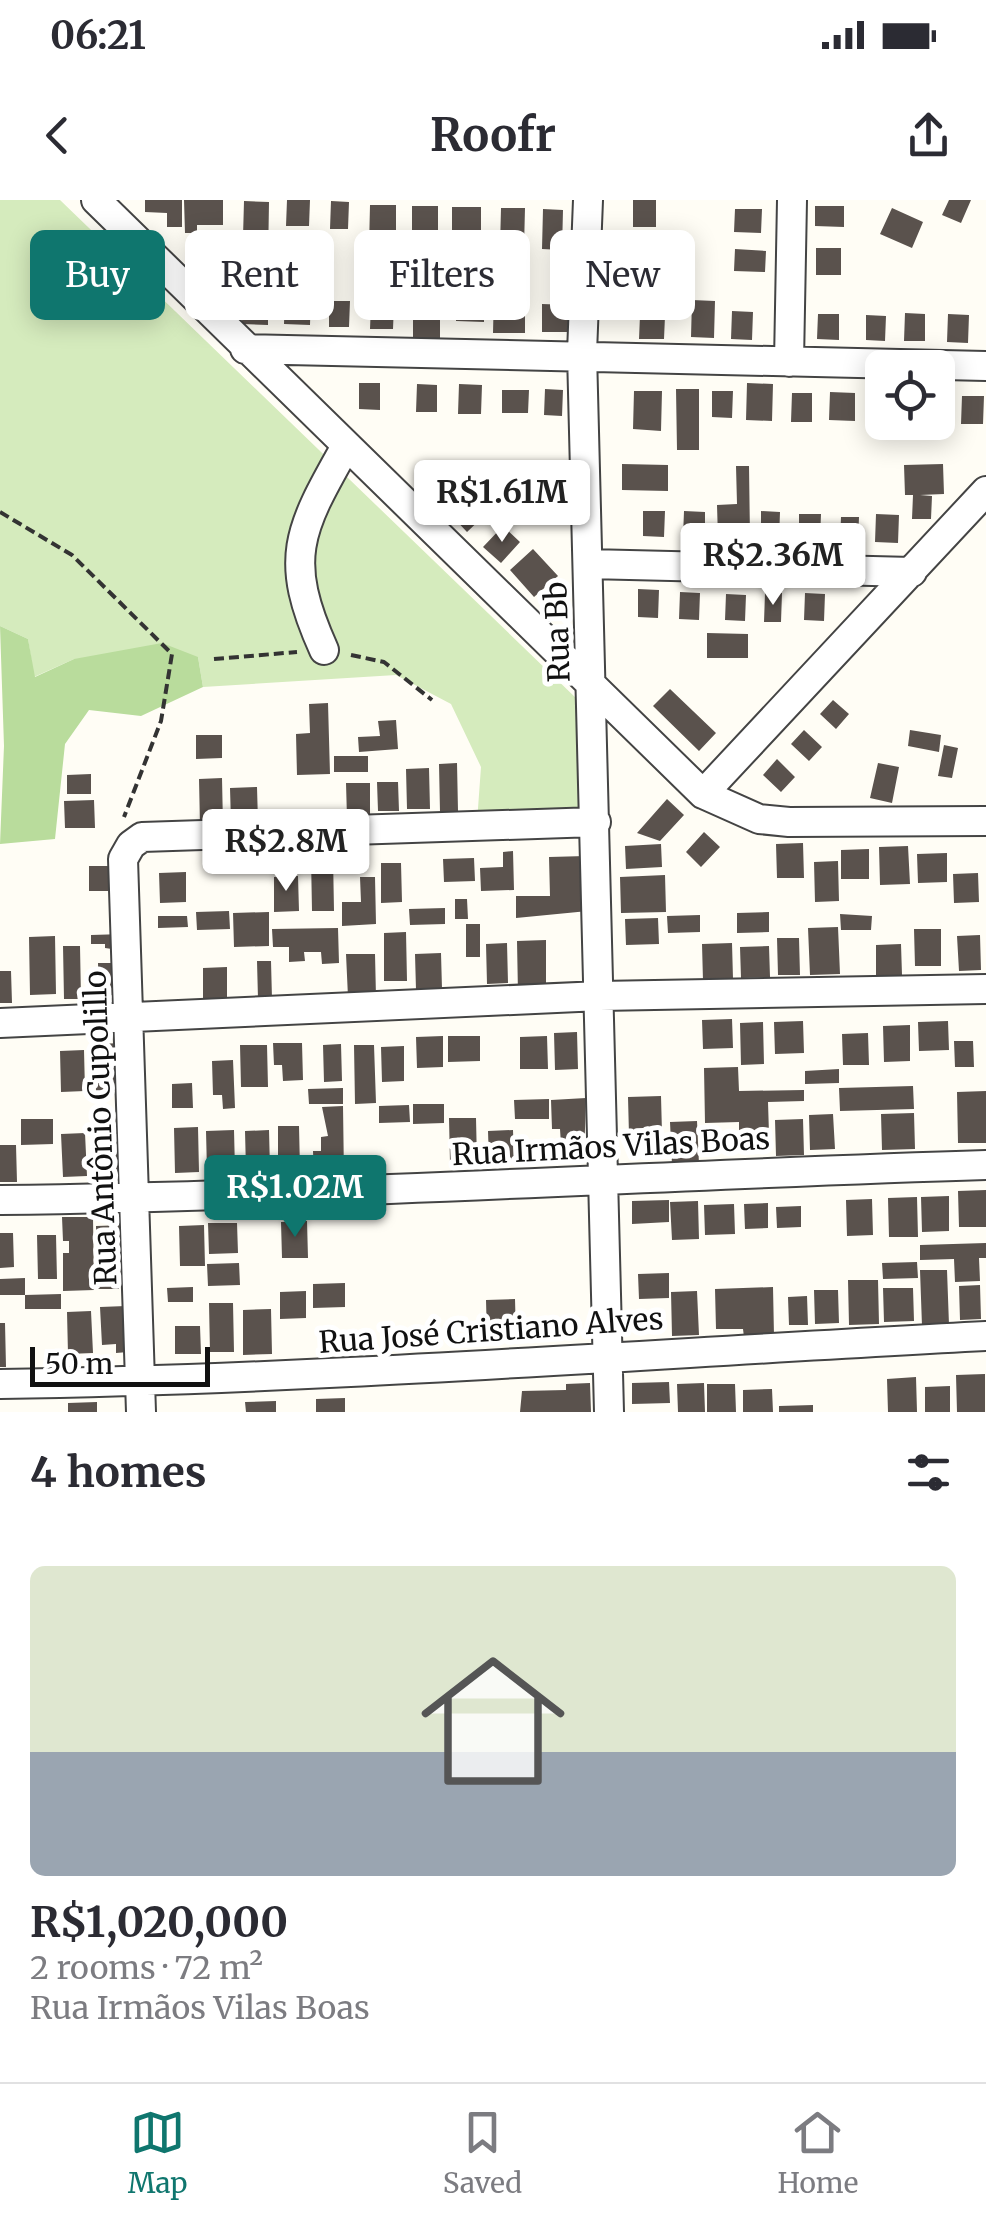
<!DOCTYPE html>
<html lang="en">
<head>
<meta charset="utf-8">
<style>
	body { margin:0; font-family:Merriweather,serif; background:#f2f2f3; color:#2b2b33; height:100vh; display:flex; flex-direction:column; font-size:38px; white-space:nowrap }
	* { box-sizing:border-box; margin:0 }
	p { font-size:32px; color:#7c7c81 }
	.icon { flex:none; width:55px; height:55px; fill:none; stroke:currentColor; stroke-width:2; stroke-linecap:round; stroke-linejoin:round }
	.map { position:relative; height:1212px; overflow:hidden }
	.sheet { display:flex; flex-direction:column; background:#fff; flex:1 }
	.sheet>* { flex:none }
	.banner { position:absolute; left:30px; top:30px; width:928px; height:90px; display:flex; gap:20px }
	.buttons { position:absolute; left:865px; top:150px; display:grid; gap:20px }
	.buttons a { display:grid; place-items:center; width:90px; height:90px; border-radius:15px; background:#fff; box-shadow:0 5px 25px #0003; font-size:50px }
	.scale { position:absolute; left:30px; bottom:25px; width:180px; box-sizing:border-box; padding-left:10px; border:5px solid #111; border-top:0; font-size:28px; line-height:35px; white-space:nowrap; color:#111; -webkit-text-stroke:8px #fff; paint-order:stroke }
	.price { position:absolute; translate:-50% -85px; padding:0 22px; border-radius:10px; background:#fff; color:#222; font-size:32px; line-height:65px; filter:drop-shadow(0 2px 5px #0008) }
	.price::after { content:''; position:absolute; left:50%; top:60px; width:30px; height:22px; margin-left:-15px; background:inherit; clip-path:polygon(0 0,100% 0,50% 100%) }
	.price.selected { background:#0f766e; color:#fff }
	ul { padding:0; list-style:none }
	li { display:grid; align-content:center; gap:20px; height:530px; padding:0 30px }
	li span { display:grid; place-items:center; height:310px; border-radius:15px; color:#555 }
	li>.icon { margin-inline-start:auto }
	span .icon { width:180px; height:180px; fill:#fffc; stroke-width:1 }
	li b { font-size:42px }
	h2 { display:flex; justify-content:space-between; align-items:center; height:120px; padding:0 30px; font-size:42px }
	.pill { padding:0 35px; border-radius:15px; background:#fff; box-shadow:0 5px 25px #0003; font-size:35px; line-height:90px }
	.pill.selected { background:#0f766e; color:#fff }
	.status { display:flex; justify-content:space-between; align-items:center; height:70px; padding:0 50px; background:#fff; direction:ltr }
	.status svg { height:28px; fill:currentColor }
	header { display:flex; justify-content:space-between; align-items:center; height:130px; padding:0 30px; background:#fff; font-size:45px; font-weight:700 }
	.menu { display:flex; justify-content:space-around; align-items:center; height:140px; border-top:2px solid #e1e1e2; background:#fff; font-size:28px; color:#7c7c81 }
	.menu a { display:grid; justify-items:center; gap:5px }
	.menu .selected { color:#0f766e }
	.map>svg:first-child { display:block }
</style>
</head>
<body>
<div class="status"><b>06:21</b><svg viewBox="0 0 49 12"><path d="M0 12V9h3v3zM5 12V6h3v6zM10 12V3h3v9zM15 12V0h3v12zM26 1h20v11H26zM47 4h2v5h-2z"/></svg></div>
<header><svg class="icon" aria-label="back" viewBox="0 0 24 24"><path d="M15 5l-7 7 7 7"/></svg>Roofr<svg class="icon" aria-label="share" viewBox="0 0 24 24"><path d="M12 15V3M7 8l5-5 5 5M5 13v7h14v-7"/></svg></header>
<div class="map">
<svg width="986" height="1212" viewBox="0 0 986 1212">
	<rect width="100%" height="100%" fill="#fffdf5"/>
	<path fill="#d5ebbd" d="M 0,0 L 60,0 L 577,499 L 578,616 L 477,622 L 481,567 L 451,504 L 396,475 L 203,487 L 198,457 L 74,459 L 34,477 L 28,439 L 0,426 Z"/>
	<path fill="#b9dc9c" d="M 0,426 L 28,439 L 35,477 L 74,459 L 162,443 L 198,457 L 203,487 L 141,516 L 89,510 L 65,544 L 55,639 L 0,644 L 4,546 Z"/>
	<path fill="#5a524d" d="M 145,0 L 182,0 L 182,27 L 167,27 L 167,13 L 145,12 Z
		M 184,0 L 223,0 L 223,25 L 197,25 L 197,33 L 185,33 Z
		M 287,0 L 310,0 L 309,26 L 286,26 Z
		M 633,0 L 656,0 L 656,27 L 633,27 Z
		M 949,0 L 971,0 L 961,23 L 942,15 Z
		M 244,1 L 269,2 L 268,62 L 228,61 L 229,37 L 243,37 Z
		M 331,1 L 349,2 L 348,29 L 330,29 Z
		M 370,5 L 396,5 L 396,48 L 369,48 Z
		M 412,6 L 438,6 L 438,32 L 412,31 Z
		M 815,6 L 844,6 L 844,27 L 815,26 Z
		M 452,7 L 481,7 L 481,45 L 452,45 Z
		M 501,8 L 525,8 L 524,47 L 500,47 Z
		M 892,8 L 923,22 L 912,48 L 880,34 Z
		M 543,9 L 563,10 L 562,50 L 542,49 Z
		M 735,9 L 762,9 L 761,33 L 734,32 Z
		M 816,48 L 841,48 L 841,75 L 816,75 Z
		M 627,49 L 657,49 L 657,70 L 627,69 Z
		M 735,49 L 766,51 L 765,72 L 734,71 Z
		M 243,76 L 268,76 L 268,125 L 242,124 Z
		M 456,86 L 484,86 L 484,122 L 456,121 Z
		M 285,89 L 311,89 L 310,125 L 284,124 Z
		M 494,91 L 525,92 L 525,133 L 493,133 Z
		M 641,92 L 666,93 L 664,139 L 639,139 Z
		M 692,100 L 715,101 L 714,138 L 691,137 Z
		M 329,101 L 350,101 L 349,127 L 329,127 Z
		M 371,103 L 394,104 L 393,129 L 370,129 Z
		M 413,104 L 440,104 L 440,141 L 413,140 Z
		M 542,104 L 569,105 L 568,132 L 542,132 Z
		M 732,111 L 753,112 L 752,140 L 731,139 Z
		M 905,113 L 925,114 L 925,141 L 904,141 Z
		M 818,114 L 839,114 L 839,140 L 817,139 Z
		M 948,114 L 969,115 L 968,143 L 947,142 Z
		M 866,115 L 886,116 L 885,141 L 866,140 Z
		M 359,183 L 380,183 L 380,210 L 359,209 Z
		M 747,183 L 773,184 L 772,221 L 746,220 Z
		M 417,184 L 437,185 L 437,212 L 416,212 Z
		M 459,184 L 482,185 L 481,214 L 458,214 Z
		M 545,189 L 563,190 L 562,216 L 544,215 Z
		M 676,189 L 699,189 L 699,250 L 677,250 Z
		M 502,190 L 529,190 L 528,213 L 502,213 Z
		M 634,191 L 662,191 L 661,231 L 633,229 Z
		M 712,191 L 733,191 L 732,218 L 712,217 Z
		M 938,191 L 948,191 L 947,234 L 916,234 L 917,222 L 938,222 Z
		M 830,192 L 855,193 L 855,221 L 829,220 Z
		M 792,193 L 812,193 L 812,222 L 791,222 Z
		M 870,194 L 882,194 L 882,221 L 869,221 Z
		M 962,196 L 984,196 L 983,224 L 961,224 Z
		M 622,264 L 668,265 L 668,291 L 622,290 Z
		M 943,264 L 944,294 L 920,295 L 932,296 L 931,319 L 912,319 L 913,295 L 905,295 L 904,265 Z
		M 736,266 L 749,266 L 750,337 L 718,338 L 717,305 L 737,304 Z
		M 470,297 L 486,314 L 467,332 L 451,315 Z
		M 643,311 L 665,311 L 664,337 L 643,336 Z
		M 684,311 L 705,312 L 705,338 L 683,337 Z
		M 761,311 L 780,312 L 779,340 L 761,340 Z
		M 799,314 L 821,314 L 820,341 L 799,340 Z
		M 876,314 L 899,315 L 898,343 L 875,342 Z
		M 841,317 L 859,317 L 858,342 L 840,342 Z
		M 503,326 L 520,342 L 501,363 L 483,347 Z
		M 533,349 L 558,376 L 534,397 L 510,370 Z
		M 638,389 L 659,390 L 658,418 L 638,417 Z
		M 680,392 L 700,393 L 699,420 L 679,419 Z
		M 765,393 L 782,393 L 781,422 L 764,422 Z
		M 805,393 L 825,394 L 824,421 L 804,420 Z
		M 726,394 L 746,395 L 745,421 L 725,420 Z
		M 707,433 L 748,434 L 748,458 L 707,458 Z
		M 670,489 L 716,533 L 699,551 L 653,506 Z
		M 833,500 L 849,514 L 836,529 L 820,514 Z
		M 328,503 L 330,574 L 297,575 L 296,534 L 310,533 L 309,504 Z
		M 396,520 L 398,549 L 359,552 L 358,537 L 380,536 L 378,521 Z
		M 804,530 L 822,547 L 809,561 L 791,544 Z
		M 910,530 L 941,535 L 939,552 L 908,546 Z
		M 196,535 L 222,535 L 222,558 L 196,559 Z
		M 944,545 L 958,548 L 952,578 L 938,576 Z
		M 334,556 L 368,556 L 368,572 L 334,572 Z
		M 777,559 L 795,577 L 781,592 L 763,575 Z
		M 457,563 L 458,611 L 440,612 L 439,564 Z
		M 878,563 L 899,567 L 892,603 L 870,598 Z
		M 429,568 L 430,609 L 407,609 L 406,569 Z
		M 91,574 L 91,594 L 67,594 L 67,575 Z
		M 222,578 L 223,625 L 200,626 L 199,579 Z
		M 377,582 L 398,582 L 399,611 L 378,611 Z
		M 346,583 L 370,583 L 370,617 L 347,618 Z
		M 257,587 L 258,622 L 231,622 L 230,588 Z
		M 667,599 L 684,615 L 660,641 L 637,633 Z
		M 94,600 L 95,628 L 65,628 L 64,601 Z
		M 299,610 L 331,610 L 331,624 L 299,625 Z
		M 704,632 L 720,647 L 701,667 L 686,652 Z
		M 803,643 L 804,678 L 777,678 L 776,644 Z
		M 661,644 L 662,667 L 626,669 L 625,646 Z
		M 908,646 L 910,684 L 880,685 L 879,647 Z
		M 869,649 L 869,679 L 841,679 L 841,650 Z
		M 513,651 L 514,690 L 481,691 L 480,668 L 503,667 L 503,652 Z
		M 947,653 L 947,682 L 918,683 L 917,654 Z
		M 333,656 L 334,711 L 312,711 L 311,657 Z
		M 586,656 L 588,711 L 516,718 L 516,696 L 550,696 L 549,657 Z
		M 474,658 L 475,681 L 444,682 L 443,659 Z
		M 838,661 L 839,701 L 815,702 L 814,662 Z
		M 381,663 L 401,663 L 402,702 L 381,703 Z
		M 89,666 L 116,666 L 117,691 L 89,691 Z
		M 186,672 L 186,702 L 160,703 L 159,673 Z
		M 978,673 L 979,702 L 954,703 L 953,674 Z
		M 665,675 L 666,712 L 621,713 L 620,677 Z
		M 298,676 L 299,711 L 274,712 L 274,677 Z
		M 360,677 L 375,677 L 376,724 L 342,726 L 342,702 L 361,702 Z
		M 455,699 L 467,699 L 468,719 L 455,719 Z
		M 445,708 L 445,724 L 410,725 L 409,709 Z
		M 229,711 L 230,729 L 197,730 L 196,712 Z
		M 269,712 L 269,746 L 234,747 L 233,713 Z
		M 769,712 L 769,732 L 737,733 L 737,713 Z
		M 840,714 L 872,716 L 871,730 L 841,730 Z
		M 700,715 L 700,732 L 668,733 L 667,716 Z
		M 158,716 L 187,716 L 188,727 L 158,728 Z
		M 658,718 L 659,744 L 626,745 L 625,719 Z
		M 466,724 L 480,724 L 480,757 L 466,757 Z
		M 838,727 L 840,774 L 810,775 L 808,728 Z
		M 338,728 L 339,763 L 322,764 L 321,752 L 304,752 L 305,761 L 289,762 L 289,747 L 273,747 L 272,729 Z
		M 914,729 L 941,729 L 941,766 L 915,766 Z
		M 406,732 L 407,781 L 384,781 L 384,733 Z
		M 124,734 L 124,757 L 112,757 L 112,749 L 105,748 L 105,744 L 91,744 L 91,735 Z
		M 980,735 L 981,770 L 959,771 L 957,736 Z
		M 55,736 L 56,794 L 30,795 L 29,737 Z
		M 777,738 L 799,738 L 800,775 L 778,775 Z
		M 546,740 L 546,793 L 518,794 L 517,741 Z
		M 507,743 L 508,783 L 487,784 L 486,744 Z
		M 732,743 L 733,779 L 703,781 L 702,744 Z
		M 901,744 L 902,775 L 876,776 L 876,745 Z
		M 63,746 L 80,746 L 81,799 L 64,799 Z
		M 769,746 L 770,777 L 741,778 L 740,747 Z
		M 441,753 L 442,789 L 416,790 L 415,754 Z
		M 346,754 L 375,754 L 376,797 L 348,797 Z
		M 257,761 L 271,761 L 272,799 L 258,799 Z
		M 98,763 L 124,763 L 125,795 L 99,795 Z
		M 227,767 L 227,801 L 203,801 L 203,768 Z
		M 0,771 L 11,771 L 12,803 L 0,803 Z
		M 732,819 L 733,848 L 703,849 L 702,820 Z
		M 803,821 L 804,853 L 775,854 L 774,822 Z
		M 948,821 L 949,850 L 919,851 L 918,822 Z
		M 763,822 L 764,864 L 741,865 L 740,823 Z
		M 910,825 L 910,861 L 884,862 L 883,826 Z
		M 577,832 L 578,869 L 555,870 L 554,833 Z
		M 868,833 L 869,865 L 843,865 L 842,834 Z
		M 443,836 L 443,867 L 417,868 L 416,837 Z
		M 448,836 L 480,836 L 480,861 L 448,862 Z
		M 547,836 L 548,869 L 520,869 L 520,837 Z
		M 954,841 L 973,841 L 974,867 L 955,867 Z
		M 123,843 L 124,891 L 96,891 L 95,844 Z
		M 273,843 L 302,843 L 303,880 L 283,881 L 282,865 L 274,865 Z
		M 341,844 L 342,881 L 324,882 L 323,845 Z
		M 240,845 L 267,845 L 268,887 L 241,887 Z
		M 354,845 L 374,845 L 376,903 L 355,904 Z
		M 404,846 L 404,881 L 382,882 L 381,847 Z
		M 84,850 L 85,891 L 61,892 L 60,851 Z
		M 233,860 L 235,908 L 223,909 L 222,895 L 213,895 L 212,861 Z
		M 738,867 L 739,891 L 804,890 L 804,901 L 768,902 L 769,934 L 739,935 L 739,922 L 705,923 L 704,868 Z
		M 839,869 L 839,883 L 805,884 L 805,871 Z
		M 192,883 L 193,908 L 172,908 L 172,884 Z
		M 913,886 L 914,909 L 840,911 L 839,888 Z
		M 343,888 L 343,904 L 309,904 L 308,889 Z
		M 986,891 L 986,943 L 958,943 L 957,892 Z
		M 661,896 L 662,933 L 629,935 L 628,897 Z
		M 586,898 L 584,959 L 562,960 L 560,929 L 552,929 L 551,900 Z
		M 549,899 L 549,919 L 515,919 L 514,900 Z
		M 413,904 L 444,904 L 444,923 L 413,924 Z
		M 409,905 L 410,922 L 379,923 L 379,906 Z
		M 343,906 L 344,977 L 314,978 L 313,951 L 321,951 L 321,937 L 328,936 L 322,907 Z
		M 914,913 L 915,949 L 882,950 L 881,914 Z
		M 833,914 L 835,949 L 810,950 L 809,915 Z
		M 449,918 L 476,918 L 477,962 L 450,963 Z
		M 21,919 L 53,919 L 53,944 L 21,945 Z
		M 803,919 L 804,955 L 776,956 L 775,920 Z
		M 697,921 L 699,964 L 672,965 L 670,922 Z
		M 278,926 L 299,926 L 300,969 L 278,969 Z
		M 198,927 L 199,972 L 175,973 L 174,928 Z
		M 234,930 L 235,970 L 207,971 L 206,931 Z
		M 269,930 L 270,969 L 246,970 L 245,931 Z
		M 513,930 L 514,961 L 489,962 L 488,931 Z
		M 85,933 L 87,976 L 63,977 L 61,934 Z
		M 123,934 L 124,969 L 103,970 L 102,935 Z
		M 0,945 L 16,945 L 17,982 L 0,982 Z
		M 986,990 L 986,1027 L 959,1027 L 958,991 Z
		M 949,996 L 949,1031 L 922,1032 L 921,997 Z
		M 917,997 L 918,1037 L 889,1037 L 888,998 Z
		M 872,999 L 873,1035 L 847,1036 L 846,1000 Z
		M 669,1000 L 669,1022 L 632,1024 L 632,1001 Z
		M 698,1001 L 699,1039 L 672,1040 L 670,1002 Z
		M 768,1003 L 768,1028 L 745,1029 L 744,1004 Z
		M 734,1004 L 735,1034 L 705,1035 L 704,1005 Z
		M 801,1006 L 801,1027 L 777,1028 L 776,1007 Z
		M 62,1017 L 93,1017 L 94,1090 L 63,1091 L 63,1053 L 69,1053 L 69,1041 L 63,1041 Z
		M 307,1021 L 308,1058 L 282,1058 L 281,1022 Z
		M 208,1023 L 237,1023 L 238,1053 L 209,1054 Z
		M 126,1025 L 127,1060 L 97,1061 L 96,1026 Z
		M 204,1025 L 205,1066 L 180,1066 L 179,1026 Z
		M 0,1033 L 13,1033 L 14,1067 L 0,1068 Z
		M 37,1035 L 56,1035 L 57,1079 L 38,1079 Z
		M 986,1043 L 986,1058 L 979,1058 L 980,1081 L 955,1082 L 954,1059 L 920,1060 L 920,1045 Z
		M 917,1062 L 918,1078 L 883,1079 L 882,1063 Z
		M 239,1063 L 240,1085 L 208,1086 L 207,1064 Z
		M 96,1065 L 118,1065 L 119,1089 L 97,1089 Z
		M 920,1070 L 947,1070 L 949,1125 L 922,1126 Z
		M 669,1073 L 669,1098 L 639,1099 L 638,1074 Z
		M 25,1078 L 25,1095 L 0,1095 L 0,1079 Z
		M 848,1080 L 878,1080 L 879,1124 L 849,1125 Z
		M 345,1083 L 345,1107 L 313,1108 L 313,1084 Z
		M 980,1085 L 981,1119 L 960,1120 L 959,1086 Z
		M 193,1087 L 193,1102 L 168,1102 L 167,1088 Z
		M 773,1087 L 774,1136 L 744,1137 L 743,1129 L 716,1129 L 715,1089 Z
		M 883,1088 L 913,1088 L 914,1121 L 884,1122 Z
		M 814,1090 L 838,1090 L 839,1123 L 815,1124 Z
		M 306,1091 L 306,1118 L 280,1119 L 280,1092 Z
		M 697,1091 L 699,1135 L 672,1136 L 671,1092 Z
		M 61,1094 L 61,1109 L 25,1109 L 25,1095 Z
		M 807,1096 L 808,1125 L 789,1125 L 788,1097 Z
		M 515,1099 L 516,1137 L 487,1138 L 486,1100 Z
		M 209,1103 L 233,1103 L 234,1152 L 210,1152 Z
		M 126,1106 L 128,1152 L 116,1153 L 116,1144 L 102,1145 L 100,1107 Z
		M 271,1109 L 272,1154 L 243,1155 L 243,1110 Z
		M 91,1111 L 93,1153 L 68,1154 L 67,1112 Z
		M 0,1123 L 5,1123 L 6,1167 L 0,1167 Z
		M 175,1126 L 200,1126 L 201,1154 L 175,1154 Z
		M 985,1174 L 985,1212 L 957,1212 L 956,1175 Z
		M 916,1177 L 917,1212 L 888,1212 L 887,1179 Z
		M 669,1182 L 670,1203 L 632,1204 L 632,1183 Z
		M 590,1183 L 591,1212 L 520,1212 L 522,1191 L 566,1190 L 566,1184 Z
		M 704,1183 L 705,1212 L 678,1212 L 677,1184 Z
		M 707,1184 L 735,1184 L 736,1212 L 707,1212 Z
		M 950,1186 L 950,1212 L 925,1212 L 925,1187 Z
		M 772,1189 L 773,1212 L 743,1212 L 743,1190 Z
		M 345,1198 L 345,1212 L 316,1212 L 316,1199 Z
		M 276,1201 L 276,1212 L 246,1212 L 245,1202 Z
		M 97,1202 L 97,1212 L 68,1212 L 68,1203 Z
		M 813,1205 L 813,1212 L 779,1212 L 779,1206 Z"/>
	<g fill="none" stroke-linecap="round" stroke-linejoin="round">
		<g stroke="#444" stroke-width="32">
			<path id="minor" d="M 96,0 L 703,594 L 759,619 L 789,622 L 986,621
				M 588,0 L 582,153 L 609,1212
				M 245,149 L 986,166
				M 789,162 L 792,0
				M 588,364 L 912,372
				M 324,450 C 283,359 298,331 345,248
				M 703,594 L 986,291
				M 0,823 L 600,796 L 986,789
				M 0,1000 C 329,996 657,975 986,965
				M 0,1184 C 329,1179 657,1153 986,1136
				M 141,1212 L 123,659 L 131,645 L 142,637 L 596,622"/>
		</g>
		<path stroke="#333" stroke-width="4" stroke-dasharray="10 5" stroke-linecap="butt" d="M 0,312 L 72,355 L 172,454 L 161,521 L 124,617
			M 351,455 L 384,462 L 432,500
			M 214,459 L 297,452"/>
		<use href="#minor" stroke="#fff" stroke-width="28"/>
	</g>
	<g text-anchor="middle" stroke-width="10" stroke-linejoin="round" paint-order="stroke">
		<g font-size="30" fill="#111" stroke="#fff">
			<text transform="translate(558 432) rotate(-92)" y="10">Rua Bb</text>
			<text transform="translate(101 928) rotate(-92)" y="10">Rua Antônio Cupolillo</text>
			<text transform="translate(611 947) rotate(-3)" y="10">Rua Irmãos Vilas Boas</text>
			<text transform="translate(491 1131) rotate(-4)" y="10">Rua José Cristiano Alves</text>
		</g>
	</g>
</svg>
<div class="buttons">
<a><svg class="icon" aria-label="locate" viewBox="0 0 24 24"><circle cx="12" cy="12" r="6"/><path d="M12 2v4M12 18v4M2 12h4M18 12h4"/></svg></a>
</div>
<div class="scale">50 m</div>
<b class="price" style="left:502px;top:345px">R$1.61M</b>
<b class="price" style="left:773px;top:408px">R$2.36M</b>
<b class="price" style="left:286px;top:694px">R$2.8M</b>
<b class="price selected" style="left:295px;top:1040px">R$1.02M</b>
<div class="banner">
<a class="pill selected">Buy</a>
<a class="pill">Rent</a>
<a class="pill">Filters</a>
<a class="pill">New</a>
</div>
</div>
<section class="sheet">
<h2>4 homes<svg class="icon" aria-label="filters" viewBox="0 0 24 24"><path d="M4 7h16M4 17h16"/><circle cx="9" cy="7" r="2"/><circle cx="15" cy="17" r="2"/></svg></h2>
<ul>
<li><span style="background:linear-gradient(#dfe7d0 60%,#9aa5b1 0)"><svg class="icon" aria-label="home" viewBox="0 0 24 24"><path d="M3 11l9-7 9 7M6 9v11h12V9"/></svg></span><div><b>R$1,020,000</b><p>2 rooms · 72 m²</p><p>Rua Irmãos Vilas Boas</p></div></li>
</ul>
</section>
<nav class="menu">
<a class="selected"><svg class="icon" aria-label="map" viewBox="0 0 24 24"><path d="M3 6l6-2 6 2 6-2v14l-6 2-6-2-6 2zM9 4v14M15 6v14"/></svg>Map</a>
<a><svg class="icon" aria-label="saved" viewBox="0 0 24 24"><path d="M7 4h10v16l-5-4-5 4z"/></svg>Saved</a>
<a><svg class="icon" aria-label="home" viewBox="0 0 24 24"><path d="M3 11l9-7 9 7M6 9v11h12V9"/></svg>Home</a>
</nav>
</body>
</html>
